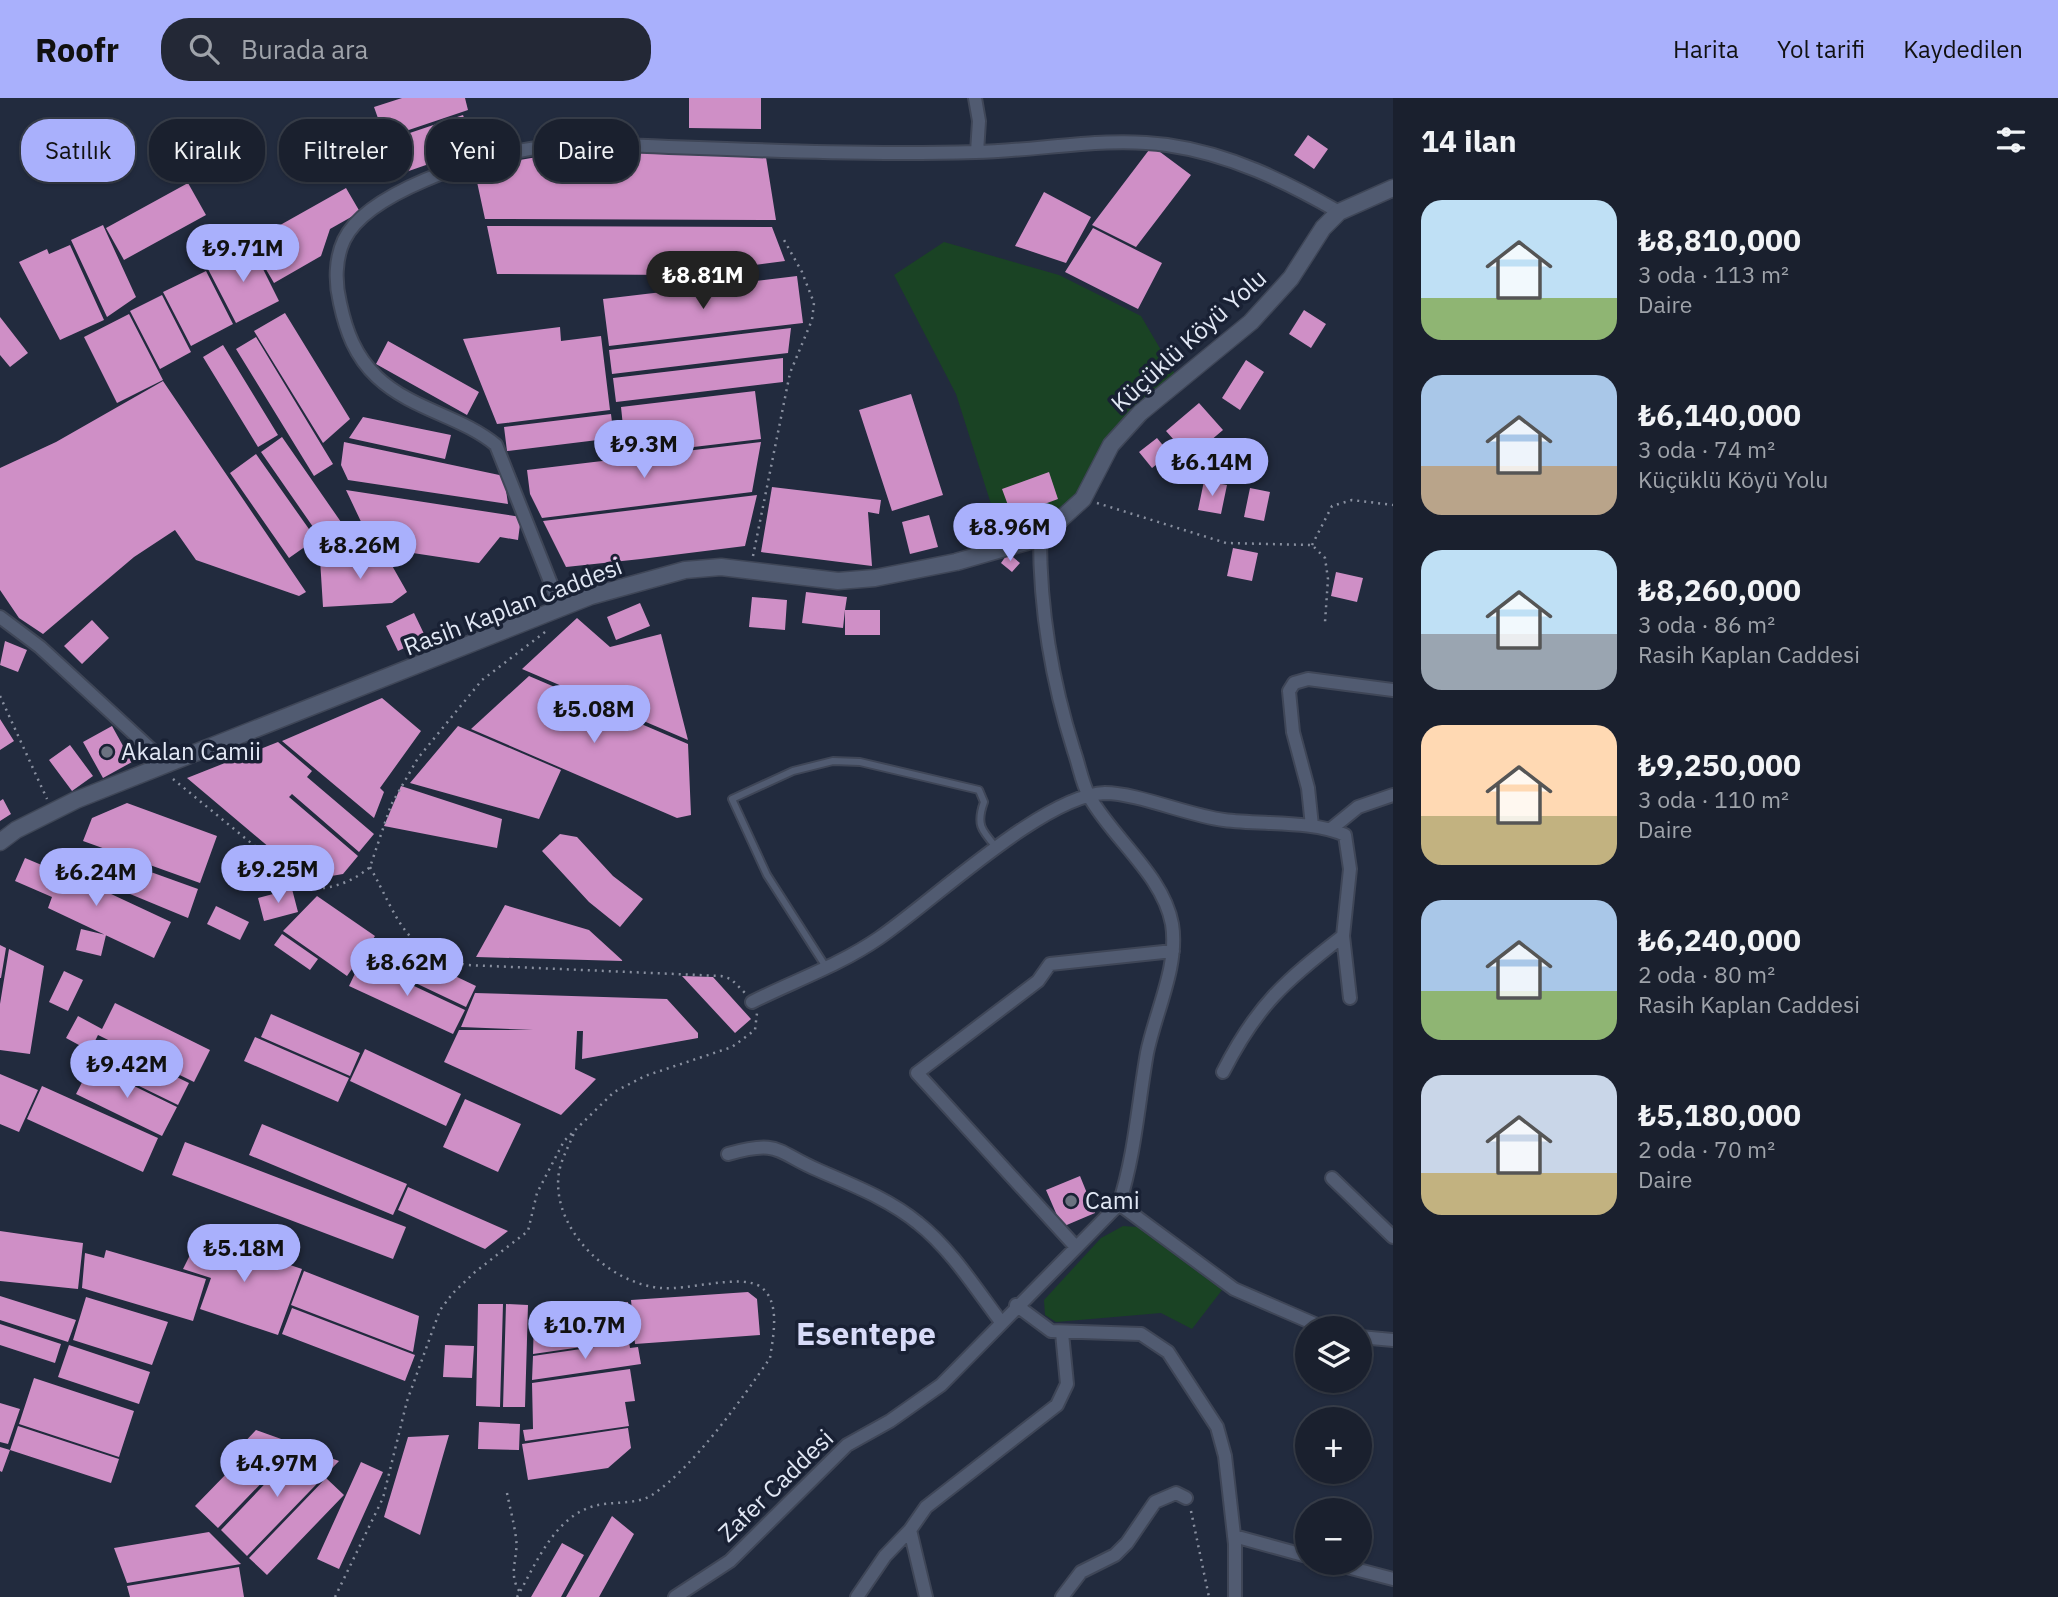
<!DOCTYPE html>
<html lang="tr">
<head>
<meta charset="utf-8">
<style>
	body { margin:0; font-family:"IBM Plex Sans",sans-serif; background:#232836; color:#f1f3f6; height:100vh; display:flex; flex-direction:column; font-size:26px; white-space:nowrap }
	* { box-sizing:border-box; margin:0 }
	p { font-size:23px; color:#9fa3aa }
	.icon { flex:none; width:38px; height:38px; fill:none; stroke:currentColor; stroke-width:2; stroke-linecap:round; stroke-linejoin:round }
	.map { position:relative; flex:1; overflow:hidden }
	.drawer { display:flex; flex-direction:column; background:#1a202e; width:665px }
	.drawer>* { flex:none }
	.top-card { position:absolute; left:21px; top:21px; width:665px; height:63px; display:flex; gap:14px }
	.buttons { position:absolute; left:1295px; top:1218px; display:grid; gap:14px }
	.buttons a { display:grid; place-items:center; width:77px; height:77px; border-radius:50%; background:#1a202e; box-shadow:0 2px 5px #0004,0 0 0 2px #383e4a; font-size:35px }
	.price { position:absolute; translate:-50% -60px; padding:0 16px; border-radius:24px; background:#a9b0fc; color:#111; font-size:23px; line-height:46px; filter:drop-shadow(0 2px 4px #0008) }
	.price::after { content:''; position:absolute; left:50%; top:42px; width:21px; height:16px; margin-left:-10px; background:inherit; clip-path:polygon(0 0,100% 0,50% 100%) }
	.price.current { background:#222; color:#fff }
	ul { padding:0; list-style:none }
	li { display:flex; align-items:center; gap:21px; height:175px; padding:0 28px }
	li span { display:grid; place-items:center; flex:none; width:196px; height:140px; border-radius:21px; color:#555 }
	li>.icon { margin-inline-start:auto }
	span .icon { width:84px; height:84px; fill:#fffc; stroke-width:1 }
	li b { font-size:30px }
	h2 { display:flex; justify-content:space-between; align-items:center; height:84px; padding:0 28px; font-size:30px }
	.pill { padding:0 24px; border-radius:28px; background:#1a202e; box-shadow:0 2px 5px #0004,0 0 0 2px #383e4a; font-size:24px; line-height:63px }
	.pill.current { background:#a9b0fc; color:#111 }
	header { display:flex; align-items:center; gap:42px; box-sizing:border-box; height:98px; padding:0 35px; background:#a9b0fc; color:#111 }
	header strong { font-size:33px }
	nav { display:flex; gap:38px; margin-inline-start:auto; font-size:24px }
	.search { width:490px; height:63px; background:#232836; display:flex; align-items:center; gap:18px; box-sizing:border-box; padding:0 24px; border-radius:28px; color:#9fa3aa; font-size:26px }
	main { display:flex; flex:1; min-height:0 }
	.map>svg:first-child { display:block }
</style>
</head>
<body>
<header>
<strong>Roofr</strong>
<div class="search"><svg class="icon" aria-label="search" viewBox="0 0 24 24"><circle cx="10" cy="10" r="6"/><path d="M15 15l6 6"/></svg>Burada ara</div>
<nav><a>Harita</a><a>Yol tarifi</a><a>Kaydedilen</a></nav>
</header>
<main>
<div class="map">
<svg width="1393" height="1499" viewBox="0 0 1393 1499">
	<rect width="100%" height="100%" fill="#222b3e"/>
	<path fill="#1a4324" d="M 944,144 L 1059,177 L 1141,218 L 1179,283 L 1140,315 L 1062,421 L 1005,450 L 956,296 L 894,177 Z
		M 1123,1128 L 1137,1129 L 1222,1192 L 1192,1231 L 1161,1215 L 1056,1224 L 1045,1217 L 1044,1202 L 1101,1140 Z"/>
	<path fill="#cf8fc6" d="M 402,0 L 465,0 L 468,12 L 385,40 L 374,9 Z
		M 689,0 L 761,0 L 761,31 L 689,30 Z
		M 463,17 L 475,50 L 403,75 L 392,41 Z
		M 1308,37 L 1328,51 L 1314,71 L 1294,57 Z
		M 1152,48 L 1191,77 L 1136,149 L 1092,127 Z
		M 578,52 L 765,53 L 776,122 L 485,121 L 474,70 Z
		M 188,85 L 206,117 L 124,162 L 106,130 Z
		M 346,90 L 360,114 L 330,131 L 321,158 L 274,185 L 250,144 Z
		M 1044,94 L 1091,119 L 1066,165 L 1015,148 Z
		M 103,127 L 136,199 L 107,219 L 71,142 Z
		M 487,128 L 772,129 L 785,163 L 681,177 L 497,176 Z
		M 1093,130 L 1162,165 L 1138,211 L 1065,174 Z
		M 250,145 L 279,203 L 236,225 L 208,171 Z
		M 70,147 L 104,222 L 60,242 L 19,164 L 47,151 L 49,156 Z
		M 206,173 L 233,226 L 191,248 L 163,194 Z
		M 797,178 L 803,225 L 609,248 L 603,201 Z
		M 162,197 L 191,254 L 160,271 L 130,213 Z
		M 1304,212 L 1326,226 L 1311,250 L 1289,236 Z
		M 285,215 L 350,321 L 323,345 L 254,233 Z
		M 129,216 L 163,282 L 117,305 L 84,239 Z
		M 0,219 L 28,255 L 10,269 L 0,257 Z
		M 560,229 L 561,243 L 601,238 L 610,312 L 497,326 L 463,241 Z
		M 791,230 L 788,255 L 612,276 L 609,252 Z
		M 256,239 L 333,366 L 314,378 L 236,251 Z
		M 388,243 L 479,294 L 467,317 L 376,266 Z
		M 223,247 L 278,337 L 258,349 L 203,259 Z
		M 783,260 L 783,284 L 616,304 L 613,280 Z
		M 1246,262 L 1264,274 L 1240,312 L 1222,300 Z
		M 163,283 L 306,494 L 299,498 L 196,462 L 175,432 L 134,459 L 43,536 L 19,520 L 0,492 L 0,370 L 56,344 Z
		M 755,293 L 761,341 L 626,357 L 621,309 Z
		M 911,296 L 943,397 L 892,413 L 859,312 Z
		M 1199,305 L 1223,332 L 1190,360 L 1166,333 Z
		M 611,316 L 614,340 L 507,353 L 504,329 Z
		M 363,319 L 451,337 L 445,361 L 349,340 Z
		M 282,339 L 341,424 L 320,439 L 261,354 Z
		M 1157,340 L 1170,356 L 1152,370 L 1139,354 Z
		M 344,344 L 504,378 L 508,406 L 348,382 L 341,367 Z
		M 761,344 L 752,394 L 542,420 L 530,396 L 527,372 Z
		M 256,356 L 316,441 L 289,460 L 230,375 Z
		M 1049,374 L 1058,401 L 1012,418 L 1002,391 Z
		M 1204,383 L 1227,387 L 1221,416 L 1198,412 Z
		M 772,389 L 881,402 L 879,416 L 868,414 L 872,468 L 761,454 Z
		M 1250,390 L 1270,394 L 1264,423 L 1244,419 Z
		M 346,392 L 521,419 L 518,442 L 500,439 L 479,465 L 373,449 Z
		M 757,397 L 745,448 L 641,461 L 566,469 L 543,423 Z
		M 929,417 L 938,449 L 910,456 L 902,424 Z
		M 1233,450 L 1258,455 L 1252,483 L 1227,478 Z
		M 1008,455 L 1020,465 L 1012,474 L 1001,465 Z
		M 386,457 L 407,494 L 392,505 L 323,509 L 320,461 Z
		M 1336,474 L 1363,480 L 1357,504 L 1331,498 Z
		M 806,494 L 847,499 L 845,512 L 880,512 L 880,537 L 845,537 L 845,512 L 843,530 L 802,525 Z
		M 752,499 L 787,502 L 785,532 L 749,529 Z
		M 640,505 L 650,528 L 616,542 L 607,519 Z
		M 414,515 L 426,540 L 398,553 L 386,528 Z
		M 577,520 L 610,549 L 661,536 L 688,642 L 522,571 Z
		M 92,522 L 109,540 L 82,566 L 64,548 Z
		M 5,543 L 27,552 L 18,574 L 0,567 Z
		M 529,578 L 688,646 L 691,717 L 677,720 L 471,631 Z
		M 382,600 L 421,633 L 380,690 L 384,694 L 374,720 L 282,643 Z
		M 0,621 L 14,643 L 0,652 Z
		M 112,628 L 132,664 L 103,680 L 83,644 Z
		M 458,628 L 561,672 L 539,721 L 410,685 Z
		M 278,644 L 312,673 L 307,679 L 374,736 L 359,754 L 292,696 L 289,699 L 358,758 L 343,776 L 308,782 L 187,680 Z
		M 70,647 L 93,678 L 72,693 L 49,662 Z
		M 401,688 L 502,721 L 497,750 L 384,728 Z
		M 3,701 L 11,716 L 0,723 L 0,703 Z
		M 127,705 L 217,738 L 200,785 L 83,743 L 92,720 Z
		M 560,736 L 577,739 L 613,778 L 643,801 L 620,829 L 589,804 L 542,753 Z
		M 98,755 L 198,791 L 188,820 L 89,779 Z
		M 25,760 L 63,776 L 64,774 L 171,824 L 154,860 L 48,810 L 52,799 L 15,783 Z
		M 292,791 L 298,814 L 264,823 L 258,800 Z
		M 317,798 L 375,838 L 347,878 L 283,833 Z
		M 505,807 L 589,832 L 623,863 L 476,859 Z
		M 216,808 L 249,824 L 240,842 L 207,826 Z
		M 81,831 L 106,837 L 101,858 L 76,852 Z
		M 282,836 L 318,861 L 310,872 L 274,847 Z
		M 375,840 L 476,888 L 466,909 L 365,861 Z
		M 0,847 L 6,850 L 1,880 L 0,880 Z
		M 9,851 L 44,868 L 30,956 L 0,952 L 0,906 Z
		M 361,863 L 465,912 L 453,936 L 349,888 Z
		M 64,873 L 83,882 L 68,913 L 49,904 Z
		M 682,878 L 713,879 L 751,921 L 735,935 Z
		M 475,895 L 667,901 L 698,935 L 698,940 L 582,961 L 583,933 L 577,933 L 575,971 L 596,981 L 561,1017 L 444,964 L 459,932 L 533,932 L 461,929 Z
		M 115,905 L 210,952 L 194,984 L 98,937 L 90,953 L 66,940 L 78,918 L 102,931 Z
		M 271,916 L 360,955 L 350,978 L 261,939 Z
		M 255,939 L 349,980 L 338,1004 L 244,963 Z
		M 102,943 L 189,985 L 178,1007 L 92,965 Z
		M 365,951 L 461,996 L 446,1028 L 350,983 Z
		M 91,967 L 177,1009 L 162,1038 L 76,996 Z
		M 0,976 L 38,992 L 19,1034 L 0,1026 Z
		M 42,988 L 158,1040 L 143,1074 L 27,1021 Z
		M 465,1001 L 521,1026 L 498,1074 L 443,1049 Z
		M 262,1026 L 407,1086 L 393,1117 L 249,1057 Z
		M 185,1044 L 406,1129 L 393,1161 L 172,1077 Z
		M 1080,1078 L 1095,1115 L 1062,1129 L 1046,1092 Z
		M 408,1089 L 508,1133 L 485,1151 L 398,1112 Z
		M 0,1133 L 83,1145 L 78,1191 L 0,1183 Z
		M 200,1137 L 302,1171 L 278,1237 L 200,1211 L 211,1180 L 183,1171 Z
		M 106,1152 L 206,1181 L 193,1223 L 82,1190 L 85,1155 L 104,1160 Z
		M 304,1173 L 419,1218 L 413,1254 L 291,1207 Z
		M 748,1194 L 757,1201 L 760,1237 L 635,1246 L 631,1202 Z
		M 0,1198 L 76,1222 L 68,1244 L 0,1222 Z
		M 86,1199 L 168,1224 L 152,1267 L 73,1242 Z
		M 628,1204 L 630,1242 L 533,1256 L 534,1218 Z
		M 478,1206 L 503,1206 L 500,1309 L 476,1308 Z
		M 506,1206 L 528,1207 L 525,1309 L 503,1309 Z
		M 292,1210 L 415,1257 L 405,1283 L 282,1236 Z
		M 0,1226 L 61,1246 L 55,1265 L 0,1247 Z
		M 629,1244 L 630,1250 L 638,1249 L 641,1266 L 532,1282 L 533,1258 Z
		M 69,1247 L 150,1274 L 139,1306 L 58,1279 Z
		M 445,1247 L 474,1248 L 472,1280 L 443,1279 Z
		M 630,1271 L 635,1303 L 625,1304 L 629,1328 L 525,1343 L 523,1332 L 533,1331 L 532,1285 Z
		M 34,1280 L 134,1313 L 119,1359 L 19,1326 Z
		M 0,1305 L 20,1311 L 8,1346 L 0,1344 Z
		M 479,1324 L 520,1326 L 519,1352 L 478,1351 Z
		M 18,1328 L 119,1361 L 111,1385 L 10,1352 Z
		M 628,1330 L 631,1350 L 608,1370 L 528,1382 L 522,1346 Z
		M 256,1332 L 298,1347 L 218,1430 L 195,1408 L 229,1373 L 223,1367 Z
		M 449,1337 L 420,1437 L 384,1419 L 408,1339 Z
		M 0,1349 L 10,1352 L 2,1374 L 0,1373 Z
		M 300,1349 L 339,1363 L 247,1458 L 221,1432 Z
		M 361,1364 L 383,1374 L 339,1471 L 317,1461 Z
		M 326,1380 L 344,1397 L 267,1477 L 249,1460 Z
		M 612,1418 L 634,1436 L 599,1499 L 566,1499 Z
		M 209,1434 L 241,1466 L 127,1485 L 114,1450 Z
		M 562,1445 L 584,1457 L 561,1499 L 531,1499 Z
		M 239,1469 L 244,1499 L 130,1499 L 127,1488 Z"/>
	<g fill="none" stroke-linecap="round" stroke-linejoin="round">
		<g stroke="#3f4657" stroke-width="10">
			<path id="lane" d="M 826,869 L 767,777 L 732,701 L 793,673 L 833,663 L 860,664 L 979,692 L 984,704 C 976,726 981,732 996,749"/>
		</g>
		<g stroke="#3f4657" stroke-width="16">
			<path id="street" d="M 975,0 L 979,23 L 977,54
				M 561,511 L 496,347 C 461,318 412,312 377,279 C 355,258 346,233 340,205 C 335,185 335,161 344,142 C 367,94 475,61 524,52 C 545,48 567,48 588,46 C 717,50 847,58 976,54 C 1038,53 1105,38 1167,47 C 1230,56 1285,83 1339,114
				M 0,519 L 40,549 L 168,667
				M 1312,728 L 1308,690 L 1293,634 L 1289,593 L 1294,585 L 1308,581 L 1393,592
				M 1331,731 L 1358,709 L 1393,697
				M 752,904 C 794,883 840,867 879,840 C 933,803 1044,697 1105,695 C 1137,695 1190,718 1224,722 C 1262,727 1312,722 1345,737 L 1350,771 L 1343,838 L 1350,900
				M 1223,974 C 1257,907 1285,883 1343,838
				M 728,1056 C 780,1041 776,1054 818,1072 C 852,1087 889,1101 918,1125 C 951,1151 976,1191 1001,1224
				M 1332,1080 L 1393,1139
				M 1119,1106 L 1234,1191 L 1324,1230
				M 1075,1148 L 917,975 L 1038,883 L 1050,866 L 1173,853
				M 1016,1207 L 1051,1233 L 1141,1236 L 1168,1254 L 1217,1329 L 1225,1358 L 1235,1446 L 1235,1499
				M 1360,1239 L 1393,1242
				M 910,1432 L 926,1499
				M 1234,1438 L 1307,1458
				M 1332,1465 L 1393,1481
				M 675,1499 L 730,1463 L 847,1347 L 890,1323 L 941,1287 L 1119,1106 C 1135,1057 1138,1006 1147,955 C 1155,915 1179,868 1172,826 C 1163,777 1113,741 1089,698 C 1082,685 1079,667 1074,653 C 1052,584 1040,512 1040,440
				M 857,1499 L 885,1458 L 910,1432 L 926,1409 L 1057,1307 L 1067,1286 L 1062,1235
				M 1062,1499 L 1081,1474 L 1115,1457 L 1127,1445 L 1155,1404 L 1176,1395 L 1186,1400"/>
		</g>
		<g stroke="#3f4657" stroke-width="19">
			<path id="secondary" d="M 0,744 L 16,732 L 76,702 L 591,498 L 685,472 L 721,469 L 838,483 L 875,480 L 956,464 L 1040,440 L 1083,401 L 1111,347 L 1140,315 L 1251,224 L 1291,180 L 1323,130 L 1339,114 L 1393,90"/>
		</g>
		<path stroke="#888f9f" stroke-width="2.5" stroke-dasharray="2 5" stroke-linecap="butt" d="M 1097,405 L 1226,445 L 1312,447 L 1325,460 L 1328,481 L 1325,524
			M 1312,447 L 1332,408 L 1352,402 L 1393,407
			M 753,458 L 790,275 L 812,222 L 814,205 L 802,174 L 784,142
			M 0,598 L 47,701
			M 173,681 L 306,790 C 328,793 353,784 370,769 L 391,707 L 418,660 L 482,582 L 549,531
			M 370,769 C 399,821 403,854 467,867 L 721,878 L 731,881 L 745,895
			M 507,1395 C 510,1410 514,1425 516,1440 C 519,1459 507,1476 520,1494
			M 1191,1413 L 1209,1499
			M 335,1499 L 383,1400 L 407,1303 L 440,1212 L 453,1195 L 475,1174 L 528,1133 L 537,1095 L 564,1043 L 614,994 L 645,978 L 732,949 L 755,932 L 757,915
			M 517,1499 C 536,1466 554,1419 594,1408 C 612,1403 636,1407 652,1397 C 693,1370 742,1301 770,1260 C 773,1239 781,1204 761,1189 C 741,1175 686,1193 661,1190 C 609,1186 550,1130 559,1074 C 562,1059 569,1048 574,1035"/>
		<use href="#lane" stroke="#515b71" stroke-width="6"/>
		<use href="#street" stroke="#515b71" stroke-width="12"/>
		<use href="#secondary" stroke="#515b71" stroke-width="16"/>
	</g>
	<g fill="#6b7280" stroke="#192134" stroke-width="2.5">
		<circle cx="107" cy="654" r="7"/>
		<circle cx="1071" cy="1103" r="7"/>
	</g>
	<g text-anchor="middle" stroke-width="7" stroke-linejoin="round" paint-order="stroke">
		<g font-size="24" fill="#e2e8f5" stroke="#192134">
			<text transform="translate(1189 243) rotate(-42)" y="8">Küçüklü Köyü Yolu</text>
			<text transform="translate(513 509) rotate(-21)" y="8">Rasih Kaplan Caddesi</text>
			<text transform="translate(776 1388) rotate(-44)" y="8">Zafer Caddesi</text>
		</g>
		<g font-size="24" fill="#e2e8f5" stroke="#192134" text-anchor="start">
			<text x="121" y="662">Akalan Camii</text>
			<text x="1085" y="1111">Cami</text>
		</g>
		<g font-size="32" font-weight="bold" fill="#d7dbf8" stroke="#192134">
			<text x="866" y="1247">Esentepe</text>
		</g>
	</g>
</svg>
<div class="buttons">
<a><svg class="icon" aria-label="layers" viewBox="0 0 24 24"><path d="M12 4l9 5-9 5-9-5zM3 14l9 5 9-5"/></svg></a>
<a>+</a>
<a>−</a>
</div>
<b class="price" style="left:243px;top:186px">₺9.71M</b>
<b class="price current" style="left:703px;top:213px">₺8.81M</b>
<b class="price" style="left:644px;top:382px">₺9.3M</b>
<b class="price" style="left:1212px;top:400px">₺6.14M</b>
<b class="price" style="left:1010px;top:465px">₺8.96M</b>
<b class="price" style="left:360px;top:483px">₺8.26M</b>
<b class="price" style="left:594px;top:647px">₺5.08M</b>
<b class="price" style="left:278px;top:807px">₺9.25M</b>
<b class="price" style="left:96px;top:810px">₺6.24M</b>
<b class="price" style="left:407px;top:900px">₺8.62M</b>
<b class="price" style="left:127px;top:1002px">₺9.42M</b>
<b class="price" style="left:244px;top:1186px">₺5.18M</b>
<b class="price" style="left:585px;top:1263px">₺10.7M</b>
<b class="price" style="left:277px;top:1401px">₺4.97M</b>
<div class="top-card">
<a class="pill current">Satılık</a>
<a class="pill">Kiralık</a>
<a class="pill">Filtreler</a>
<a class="pill">Yeni</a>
<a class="pill">Daire</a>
</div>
</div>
<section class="drawer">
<h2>14 ilan<svg class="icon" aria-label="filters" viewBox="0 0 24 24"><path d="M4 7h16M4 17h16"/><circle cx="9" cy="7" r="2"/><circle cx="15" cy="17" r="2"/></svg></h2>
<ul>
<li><span style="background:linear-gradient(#bfe0f5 70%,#8fb573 0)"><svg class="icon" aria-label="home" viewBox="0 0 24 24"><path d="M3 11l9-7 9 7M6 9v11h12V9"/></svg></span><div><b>₺8,810,000</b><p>3 oda · 113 m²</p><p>Daire</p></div></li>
<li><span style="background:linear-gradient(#a9c7e8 65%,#b9a48a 0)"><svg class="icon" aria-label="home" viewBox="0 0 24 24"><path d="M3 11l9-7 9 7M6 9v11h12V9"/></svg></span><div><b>₺6,140,000</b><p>3 oda · 74 m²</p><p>Küçüklü Köyü Yolu</p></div></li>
<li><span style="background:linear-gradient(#bfe0f5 60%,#9aa5b1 0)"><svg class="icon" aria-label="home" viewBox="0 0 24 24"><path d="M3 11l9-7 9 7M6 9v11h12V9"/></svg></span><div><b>₺8,260,000</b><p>3 oda · 86 m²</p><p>Rasih Kaplan Caddesi</p></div></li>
<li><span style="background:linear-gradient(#ffd9b3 65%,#c2b280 0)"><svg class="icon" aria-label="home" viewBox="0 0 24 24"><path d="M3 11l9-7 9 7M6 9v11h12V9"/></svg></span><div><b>₺9,250,000</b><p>3 oda · 110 m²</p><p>Daire</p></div></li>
<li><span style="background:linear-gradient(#a9c7e8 65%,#8fb573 0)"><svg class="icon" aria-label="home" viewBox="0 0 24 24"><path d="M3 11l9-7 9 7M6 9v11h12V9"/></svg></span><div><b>₺6,240,000</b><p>2 oda · 80 m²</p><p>Rasih Kaplan Caddesi</p></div></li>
<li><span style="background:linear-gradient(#c9d6e8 70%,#c2b280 0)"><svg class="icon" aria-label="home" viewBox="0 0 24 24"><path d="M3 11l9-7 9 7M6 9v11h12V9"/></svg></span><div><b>₺5,180,000</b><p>2 oda · 70 m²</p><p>Daire</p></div></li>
</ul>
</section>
</main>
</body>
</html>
